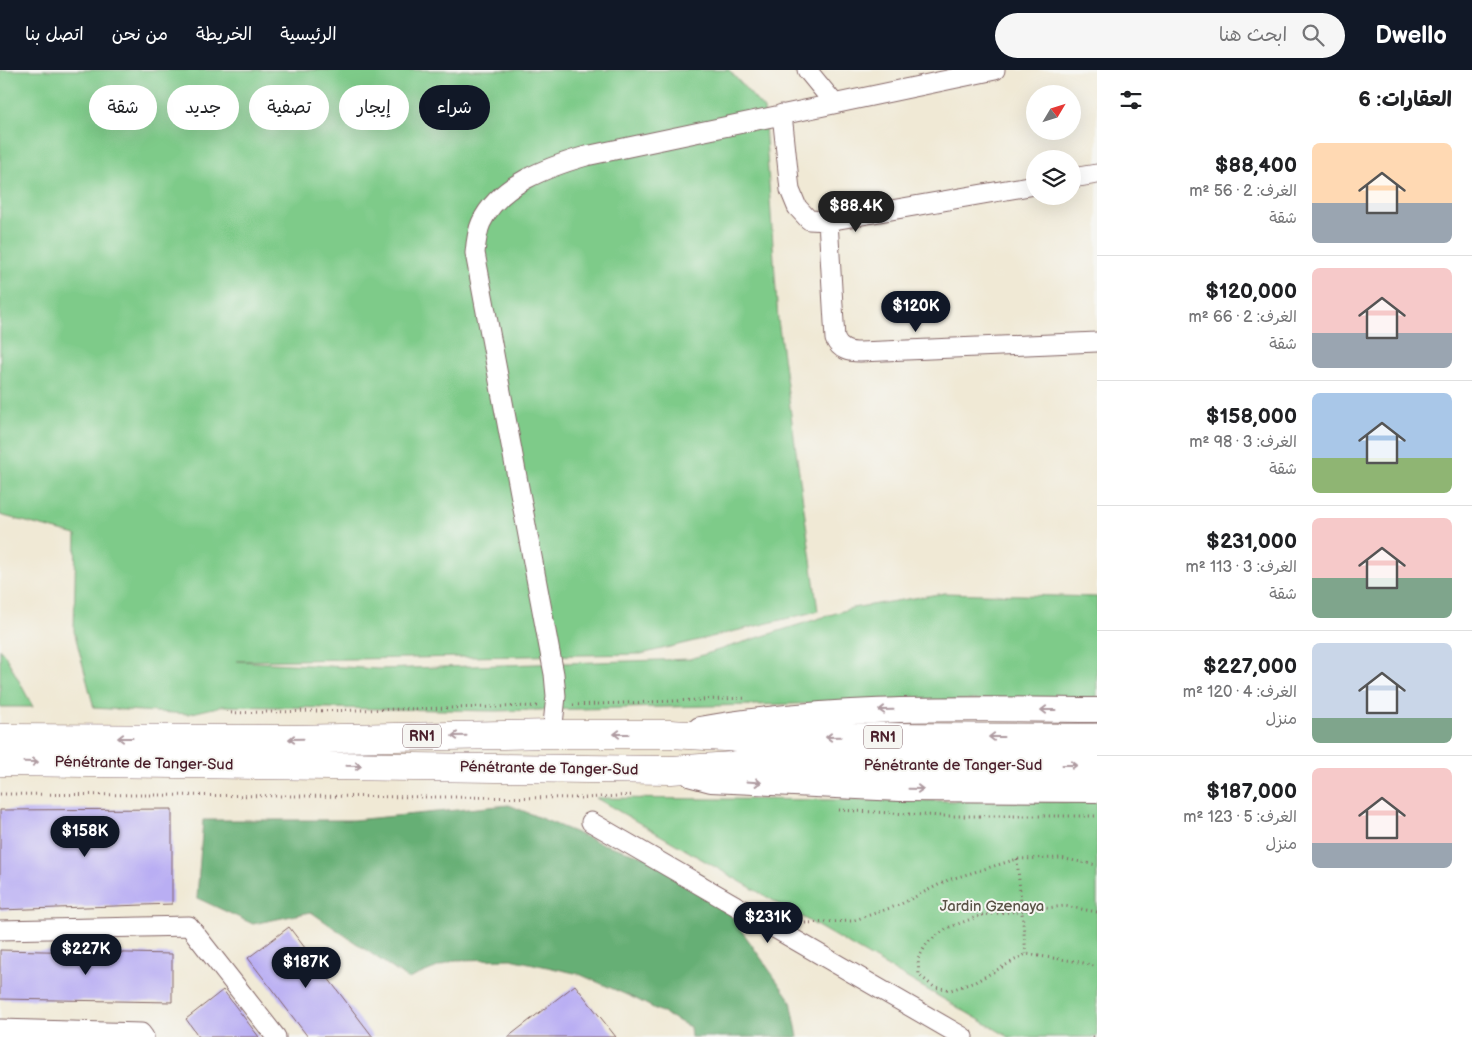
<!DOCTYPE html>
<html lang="ar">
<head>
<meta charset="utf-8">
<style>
	body { margin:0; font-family:"Balsamiq Sans","Playpen Sans Arabic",sans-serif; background:#f6f6f6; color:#202124; direction:rtl; height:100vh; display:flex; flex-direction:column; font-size:19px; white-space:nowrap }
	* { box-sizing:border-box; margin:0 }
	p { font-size:16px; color:#757577 }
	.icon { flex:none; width:28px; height:28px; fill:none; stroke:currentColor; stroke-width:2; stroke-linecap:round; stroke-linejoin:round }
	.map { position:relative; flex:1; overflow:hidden; direction:ltr }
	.details { display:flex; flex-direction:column; background:#fff; width:375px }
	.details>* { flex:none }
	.guide { position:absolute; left:15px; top:15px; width:475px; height:45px; direction:rtl; display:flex; gap:10px }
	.needle { width:32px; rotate:52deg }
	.tools { position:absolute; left:1026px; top:15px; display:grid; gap:10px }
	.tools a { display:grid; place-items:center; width:55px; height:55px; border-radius:50%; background:#fff; box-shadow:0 5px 20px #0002; font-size:25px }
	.price { position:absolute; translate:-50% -42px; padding:0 11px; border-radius:18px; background:#111827; color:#fff; font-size:16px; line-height:32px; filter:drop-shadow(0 1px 2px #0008) }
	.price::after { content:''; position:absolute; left:50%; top:30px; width:15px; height:11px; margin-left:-8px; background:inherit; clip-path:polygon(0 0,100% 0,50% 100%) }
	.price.active { background:#222; color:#fff }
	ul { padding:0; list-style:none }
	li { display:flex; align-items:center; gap:15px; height:125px; padding:0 20px }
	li+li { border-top:1px solid #e0e0e0 }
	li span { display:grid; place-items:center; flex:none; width:140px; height:100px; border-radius:8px; color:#555 }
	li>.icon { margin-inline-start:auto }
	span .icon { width:60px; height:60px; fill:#fffc; stroke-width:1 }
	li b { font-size:21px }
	h2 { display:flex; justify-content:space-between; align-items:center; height:60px; padding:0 20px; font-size:21px }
	.chip { padding:0 18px; border-radius:22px; background:#fff; box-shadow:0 5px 20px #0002; font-size:18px; line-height:45px }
	.chip.active { background:#111827; color:#fff }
	header { display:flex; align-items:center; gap:30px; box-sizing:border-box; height:70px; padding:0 25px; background:#111827; color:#fff }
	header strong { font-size:24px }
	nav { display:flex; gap:28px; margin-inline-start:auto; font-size:18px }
	.search { width:350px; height:45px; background:#f6f6f6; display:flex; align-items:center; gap:12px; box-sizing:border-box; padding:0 18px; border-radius:28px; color:#757577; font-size:19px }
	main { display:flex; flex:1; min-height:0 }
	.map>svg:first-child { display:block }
</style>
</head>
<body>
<header>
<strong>Dwello</strong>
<div class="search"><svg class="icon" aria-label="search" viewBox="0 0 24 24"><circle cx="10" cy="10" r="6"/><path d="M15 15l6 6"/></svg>ابحث هنا</div>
<nav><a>الرئيسية</a><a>الخريطة</a><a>من نحن</a><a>اتصل بنا</a></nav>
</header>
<main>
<section class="details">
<h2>العقارات: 6<svg class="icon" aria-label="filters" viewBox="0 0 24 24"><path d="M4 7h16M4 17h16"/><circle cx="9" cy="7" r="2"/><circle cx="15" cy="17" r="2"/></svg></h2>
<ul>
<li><span style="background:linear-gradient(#ffd9b3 60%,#9aa5b1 0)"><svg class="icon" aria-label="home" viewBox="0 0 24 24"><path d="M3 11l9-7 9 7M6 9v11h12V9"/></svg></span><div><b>$88,400</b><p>الغرف: 2 · 56 m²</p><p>شقة</p></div></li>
<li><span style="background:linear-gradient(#f6c9c9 65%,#9aa5b1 0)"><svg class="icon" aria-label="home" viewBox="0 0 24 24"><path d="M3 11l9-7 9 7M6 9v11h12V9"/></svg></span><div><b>$120,000</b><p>الغرف: 2 · 66 m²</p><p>شقة</p></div></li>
<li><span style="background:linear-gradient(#a9c7e8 65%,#8fb573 0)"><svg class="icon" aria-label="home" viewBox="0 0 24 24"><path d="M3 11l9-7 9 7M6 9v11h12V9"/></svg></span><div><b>$158,000</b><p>الغرف: 3 · 98 m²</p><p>شقة</p></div></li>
<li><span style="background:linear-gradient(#f6c9c9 60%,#7fa58c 0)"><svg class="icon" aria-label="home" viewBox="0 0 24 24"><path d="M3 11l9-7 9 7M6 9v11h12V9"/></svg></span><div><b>$231,000</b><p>الغرف: 3 · 113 m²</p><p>شقة</p></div></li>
<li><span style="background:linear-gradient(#c9d6e8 75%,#7fa58c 0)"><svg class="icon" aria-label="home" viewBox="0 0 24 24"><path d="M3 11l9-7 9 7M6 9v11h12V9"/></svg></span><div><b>$227,000</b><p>الغرف: 4 · 120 m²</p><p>منزل</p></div></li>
<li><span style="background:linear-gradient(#f6c9c9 75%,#9aa5b1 0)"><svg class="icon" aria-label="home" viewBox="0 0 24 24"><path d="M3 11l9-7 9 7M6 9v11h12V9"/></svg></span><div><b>$187,000</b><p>الغرف: 5 · 123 m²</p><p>منزل</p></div></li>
</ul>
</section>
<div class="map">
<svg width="1097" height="967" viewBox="0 0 1097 967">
	<rect width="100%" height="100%" fill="#f6f6f2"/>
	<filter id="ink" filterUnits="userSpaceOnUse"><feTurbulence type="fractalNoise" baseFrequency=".02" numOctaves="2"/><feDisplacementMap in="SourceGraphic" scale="10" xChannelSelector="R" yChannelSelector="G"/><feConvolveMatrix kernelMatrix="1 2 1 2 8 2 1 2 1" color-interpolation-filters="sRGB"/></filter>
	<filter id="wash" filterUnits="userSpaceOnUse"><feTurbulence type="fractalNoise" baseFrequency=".0096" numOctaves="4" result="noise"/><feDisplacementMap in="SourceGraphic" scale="20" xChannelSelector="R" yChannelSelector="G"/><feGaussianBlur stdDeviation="1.12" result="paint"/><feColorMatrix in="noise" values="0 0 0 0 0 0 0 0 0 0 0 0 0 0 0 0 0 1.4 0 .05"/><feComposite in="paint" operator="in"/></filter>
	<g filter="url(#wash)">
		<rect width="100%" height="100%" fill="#f0e9d5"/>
		<path fill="#7ecb89" stroke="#64755a" d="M 0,0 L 729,0 L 764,39 L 778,250 L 818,541 L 641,584 L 237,591 L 379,599 L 690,589 L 852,538 L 945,523 L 1097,527 L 1097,627 L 495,641 L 222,636 L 188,644 L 94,638 L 74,561 L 76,465 L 0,445 Z
			M 0,579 L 5,585 L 33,637 L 0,637 Z
			M 596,728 L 1097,732 L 1097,967 L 1009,967 Z"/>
		<path fill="#66af75" stroke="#586750" d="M 509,735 L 603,774 L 702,804 L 791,931 L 798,967 L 691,967 L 690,957 L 636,929 L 579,904 L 511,889 L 455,890 L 408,909 L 311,842 L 253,854 L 197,828 L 203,750 L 353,750 Z"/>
		<g id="blocks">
			<path fill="#b9aef3" d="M 172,739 L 172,834 L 0,840 L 0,740 Z
				M 289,857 L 373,967 L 308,967 L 248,888 Z
				M 0,880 L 172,884 L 172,932 L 0,929 Z
				M 575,915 L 616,967 L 508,967 Z
				M 223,920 L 259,967 L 199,967 L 186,949 Z"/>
		</g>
	</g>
	<g filter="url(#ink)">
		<use href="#blocks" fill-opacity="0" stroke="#846666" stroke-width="1"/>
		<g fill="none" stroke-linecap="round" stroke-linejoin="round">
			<g stroke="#846666" stroke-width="21">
				<path id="minor" d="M 807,0 L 834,33
					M 782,44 L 790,120 L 797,137 L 809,150 L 828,151 L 1035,115
					M 1072,108 L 1097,104
					M 828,151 L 835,269 C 840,280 849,282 860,282 L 1097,272
					M 552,664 L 556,626 L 554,604 L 475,183 C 476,172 477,162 481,153 C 499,114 548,97 586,86 L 995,0
					M 591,752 L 963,967
					M 0,860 L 189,856 L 276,967
					M 0,959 L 141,963 L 144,967"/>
			</g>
			<g stroke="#846666" stroke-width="26">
				<path id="tertiary" d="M 700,659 C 831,635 964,639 1097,640
					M 692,705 L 711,710 L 900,719 L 1097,720"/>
			</g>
			<g stroke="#846666" stroke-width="29">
				<path id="trunk" d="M 0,668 L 287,669 L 552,664 L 670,664 L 760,669 L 880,667 L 1097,668
					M 0,692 L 671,700 L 762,694 L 1097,695"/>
			</g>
			<path stroke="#846666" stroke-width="3" stroke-dasharray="1 4" stroke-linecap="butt" d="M 573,635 L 747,628
				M 226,643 L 537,636
				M 0,724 L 584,728 L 634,725
				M 839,740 L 942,746 L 1097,746
				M 1017,789 L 1026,884
				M 1097,842 L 1065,836 L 982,845 L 947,858 L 927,873 L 918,889 L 919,905 L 934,917 L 951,920 L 975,912 L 1026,884 L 1080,892 L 1097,897
				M 805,853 L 852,851 L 899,835 L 948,810 L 1017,789 L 1060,788 L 1097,795
				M 1093,967 L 1097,964"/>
			<use href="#minor" stroke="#fff" stroke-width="19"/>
			<use href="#tertiary" stroke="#fff" stroke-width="24"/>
			<use href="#trunk" stroke="#fff" stroke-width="28"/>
		</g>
		<defs><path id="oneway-shaft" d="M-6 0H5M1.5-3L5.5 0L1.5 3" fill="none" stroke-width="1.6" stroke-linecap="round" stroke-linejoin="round" transform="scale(1.25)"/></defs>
		<g stroke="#ae9aa0">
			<use href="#oneway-shaft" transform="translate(886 640) rotate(179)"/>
			<use href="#oneway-shaft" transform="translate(1048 640) rotate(-180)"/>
			<use href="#oneway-shaft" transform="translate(621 664) rotate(180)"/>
			<use href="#oneway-shaft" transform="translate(459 666) rotate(179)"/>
			<use href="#oneway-shaft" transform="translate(833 667) rotate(179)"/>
			<use href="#oneway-shaft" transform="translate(996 667) rotate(-180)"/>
			<use href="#oneway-shaft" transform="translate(125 668) rotate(-180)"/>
			<use href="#oneway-shaft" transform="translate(296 669) rotate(179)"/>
			<use href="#oneway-shaft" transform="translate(31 692) rotate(1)"/>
			<use href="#oneway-shaft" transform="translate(1070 695)"/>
			<use href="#oneway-shaft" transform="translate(354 696) rotate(1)"/>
			<use href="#oneway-shaft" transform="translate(754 712) rotate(4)"/>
			<use href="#oneway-shaft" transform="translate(916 719) rotate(1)"/>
		</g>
	</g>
	<g text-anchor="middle" stroke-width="4" stroke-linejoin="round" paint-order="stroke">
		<g fill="#f6f6f2" stroke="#7e6067" stroke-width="1">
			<rect x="403" y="654.5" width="38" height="23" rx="4"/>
			<rect x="864" y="655.5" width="38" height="23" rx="4"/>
		</g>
		<g font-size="14" font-weight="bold" fill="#4a1f2b">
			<text x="422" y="671">RN1</text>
			<text x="883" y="672">RN1</text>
		</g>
		<g font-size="15" fill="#4a1f2b" stroke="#f6f6f2">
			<text transform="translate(144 693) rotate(1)" y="5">Pénétrante de Tanger-Sud</text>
			<text x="953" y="700">Pénétrante de Tanger-Sud</text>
			<text transform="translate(549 698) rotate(1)" y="5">Pénétrante de Tanger-Sud</text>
		</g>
		<g font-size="15" fill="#5a5347" stroke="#f6f6f2">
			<text x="992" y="841">Jardin Gzenaya</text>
		</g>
	</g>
</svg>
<div class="tools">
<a><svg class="needle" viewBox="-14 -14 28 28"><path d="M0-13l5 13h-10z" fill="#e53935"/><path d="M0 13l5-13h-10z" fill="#757577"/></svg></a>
<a><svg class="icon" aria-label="layers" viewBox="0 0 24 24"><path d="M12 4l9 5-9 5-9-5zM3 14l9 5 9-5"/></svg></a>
</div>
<b class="price active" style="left:856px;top:163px">$88.4K</b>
<b class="price" style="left:916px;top:263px">$120K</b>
<b class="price" style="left:85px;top:788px">$158K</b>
<b class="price" style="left:768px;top:874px">$231K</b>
<b class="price" style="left:86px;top:906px">$227K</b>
<b class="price" style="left:306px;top:919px">$187K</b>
<div class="guide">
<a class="chip active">شراء</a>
<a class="chip">إيجار</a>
<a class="chip">تصفية</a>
<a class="chip">جديد</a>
<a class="chip">شقة</a>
</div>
</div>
</main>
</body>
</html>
